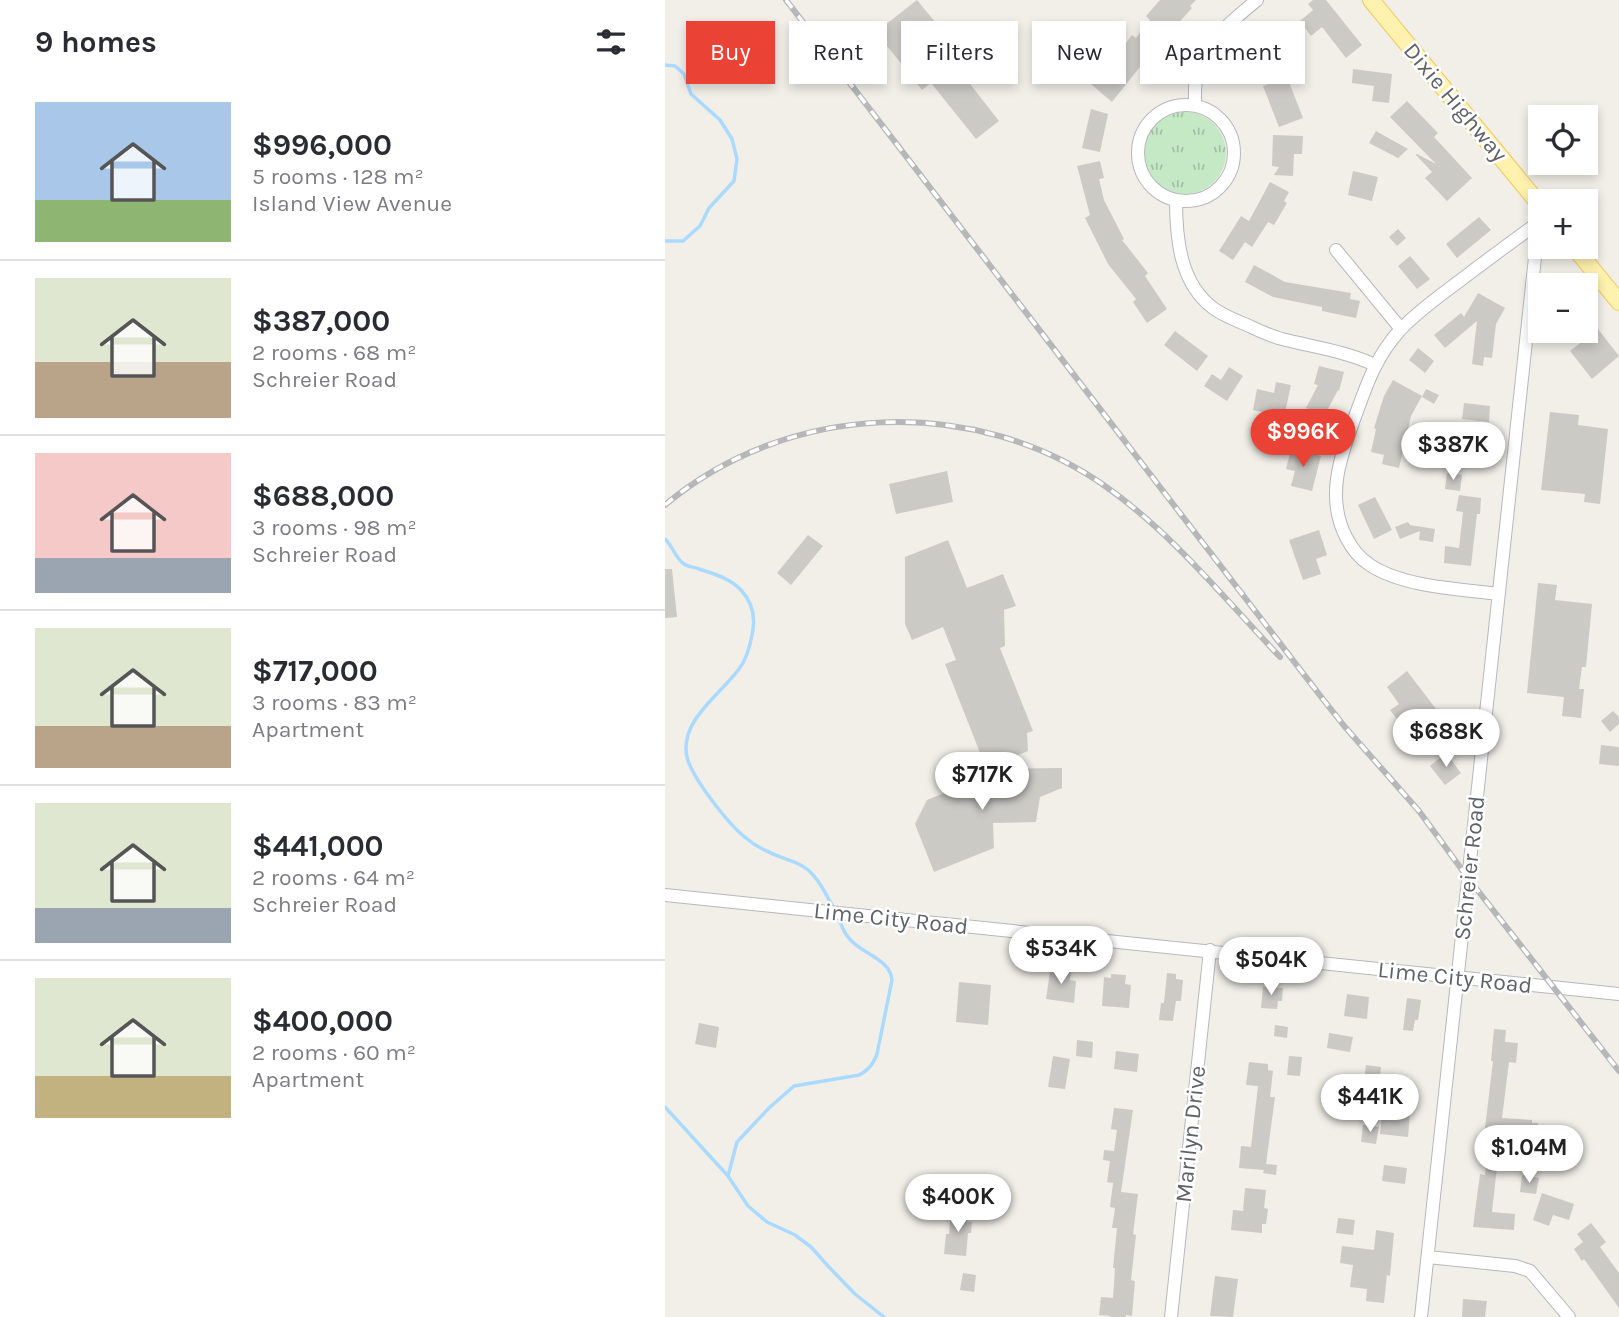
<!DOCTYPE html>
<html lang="en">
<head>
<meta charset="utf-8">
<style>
	body { margin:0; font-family:Karla,sans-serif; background:#f2f2f3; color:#2b2b33; height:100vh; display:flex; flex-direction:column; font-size:26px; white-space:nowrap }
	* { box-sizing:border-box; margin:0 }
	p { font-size:23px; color:#7c7c81 }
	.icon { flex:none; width:38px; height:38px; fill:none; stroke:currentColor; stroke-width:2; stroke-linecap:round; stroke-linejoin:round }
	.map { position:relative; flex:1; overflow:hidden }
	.details { display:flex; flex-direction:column; background:#fff; width:665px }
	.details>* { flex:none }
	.top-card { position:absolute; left:21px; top:21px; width:665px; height:63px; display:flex; gap:14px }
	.controls { position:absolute; left:863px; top:105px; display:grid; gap:14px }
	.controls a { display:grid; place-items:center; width:70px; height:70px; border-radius:0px; background:#fff; box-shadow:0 4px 10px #0003; font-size:35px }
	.price { position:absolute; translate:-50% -60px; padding:0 16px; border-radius:24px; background:#fff; color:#222; font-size:23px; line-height:46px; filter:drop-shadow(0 2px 4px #0008) }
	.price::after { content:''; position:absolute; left:50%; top:42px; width:21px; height:16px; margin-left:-10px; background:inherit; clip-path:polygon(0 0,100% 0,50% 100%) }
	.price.on { background:#ea4335; color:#fff }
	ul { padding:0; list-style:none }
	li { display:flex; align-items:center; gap:21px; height:175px; padding:0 35px }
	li+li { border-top:2px solid #e1e1e2 }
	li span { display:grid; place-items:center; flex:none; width:196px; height:140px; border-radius:0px; color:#555 }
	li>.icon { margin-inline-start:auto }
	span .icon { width:84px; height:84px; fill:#fffc; stroke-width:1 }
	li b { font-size:30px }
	h2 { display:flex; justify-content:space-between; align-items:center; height:84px; padding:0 35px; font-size:30px }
	.tag { padding:0 24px; border-radius:0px; background:#fff; box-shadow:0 4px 10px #0003; font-size:24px; line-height:63px }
	.tag.on { background:#ea4335; color:#fff }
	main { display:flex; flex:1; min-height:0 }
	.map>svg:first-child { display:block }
</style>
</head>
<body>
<main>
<section class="details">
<h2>9 homes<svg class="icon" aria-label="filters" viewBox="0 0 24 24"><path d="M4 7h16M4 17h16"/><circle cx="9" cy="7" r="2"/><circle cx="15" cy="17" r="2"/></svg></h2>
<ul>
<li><span style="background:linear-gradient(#a9c7e8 70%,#8fb573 0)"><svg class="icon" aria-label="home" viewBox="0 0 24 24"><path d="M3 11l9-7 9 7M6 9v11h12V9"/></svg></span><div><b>$996,000</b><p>5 rooms · 128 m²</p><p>Island View Avenue</p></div></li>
<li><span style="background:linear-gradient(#dfe7d0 60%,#b9a48a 0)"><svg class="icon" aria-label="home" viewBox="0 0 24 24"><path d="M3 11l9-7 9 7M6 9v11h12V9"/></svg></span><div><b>$387,000</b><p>2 rooms · 68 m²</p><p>Schreier Road</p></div></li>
<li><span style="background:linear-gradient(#f6c9c9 75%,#9aa5b1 0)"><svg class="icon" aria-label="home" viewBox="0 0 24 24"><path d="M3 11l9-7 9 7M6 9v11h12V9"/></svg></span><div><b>$688,000</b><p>3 rooms · 98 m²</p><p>Schreier Road</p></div></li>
<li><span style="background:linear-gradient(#dfe7d0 70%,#b9a48a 0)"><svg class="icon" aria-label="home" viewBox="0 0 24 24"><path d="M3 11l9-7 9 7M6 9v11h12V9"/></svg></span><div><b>$717,000</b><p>3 rooms · 83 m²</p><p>Apartment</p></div></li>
<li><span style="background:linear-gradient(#dfe7d0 75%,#9aa5b1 0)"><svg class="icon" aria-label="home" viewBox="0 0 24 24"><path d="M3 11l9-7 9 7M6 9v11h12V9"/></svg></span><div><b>$441,000</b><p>2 rooms · 64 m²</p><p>Schreier Road</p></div></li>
<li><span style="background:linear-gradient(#dfe7d0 70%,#c2b280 0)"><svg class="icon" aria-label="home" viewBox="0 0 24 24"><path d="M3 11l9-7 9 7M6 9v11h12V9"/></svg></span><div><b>$400,000</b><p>2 rooms · 60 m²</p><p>Apartment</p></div></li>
</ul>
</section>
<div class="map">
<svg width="954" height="1317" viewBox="0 0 954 1317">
	<defs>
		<pattern id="grass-tufts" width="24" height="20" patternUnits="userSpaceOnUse" patternTransform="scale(1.75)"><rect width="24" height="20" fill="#c5e8c5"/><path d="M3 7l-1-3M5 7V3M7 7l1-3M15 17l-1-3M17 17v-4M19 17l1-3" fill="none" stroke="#a3c0a4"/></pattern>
	</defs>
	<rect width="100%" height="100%" fill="#f1efe8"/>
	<path fill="url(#grass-tufts)" d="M479 153a41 41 0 1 1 82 0a41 41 0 1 1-82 0Z"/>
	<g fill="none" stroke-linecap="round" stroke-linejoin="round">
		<path stroke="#aadaff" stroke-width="3.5" d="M 0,65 L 10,66 L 19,74 L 26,94 L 55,120 L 67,139 L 72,159 L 69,181 L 44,208 L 35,226 L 18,241 L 0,241
			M 0,539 C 8,546 10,558 19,564 C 23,567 30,567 34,569 C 49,574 65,578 76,590 C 88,603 91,618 87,635 C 85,646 81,660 74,669 C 55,695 14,721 22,757 C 27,778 64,825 81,838 C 88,844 96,849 104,852 C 116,859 131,860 142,869 C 154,879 162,896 169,909
			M 0,1107 L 63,1176 L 83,1206 L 102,1222 L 130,1235 L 146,1247 L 163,1266 L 190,1294 L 219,1317
			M 63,1176 L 72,1142 L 104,1108 L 129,1086 L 194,1075 C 204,1070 208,1064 212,1054 L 227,980 C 225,958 195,954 183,937 C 178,931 176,923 172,916"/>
	</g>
	<path fill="#cccac5" d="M 252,0 L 289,45 L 280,52 L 334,121 L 311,139 L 266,83 L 257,90 L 211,32 Z
		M 495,0 L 531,0 L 525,6 L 527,8 L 502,36 L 501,34 L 447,102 L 421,80 L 435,63 L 441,68 L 467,35 L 471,38 L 485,20 L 481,16 Z
		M 648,0 L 661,0 L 697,45 L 681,58 L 657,27 L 646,36 L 635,21 L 648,10 L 643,4 Z
		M 600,39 L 612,52 L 605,59 L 607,62 L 594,75 L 592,71 L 579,84 L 567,71 Z
		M 688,69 L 727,74 L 724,103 L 707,101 L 709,86 L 687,83 Z
		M 622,77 L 638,118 L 614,127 L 598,86 Z
		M 742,101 L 773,133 L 769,137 L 807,178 L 782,201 L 760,178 L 767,172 L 751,155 L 752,154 L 771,164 L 725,117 Z
		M 426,109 L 443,114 L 435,152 L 417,148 Z
		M 711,131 L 743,149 L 733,158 L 704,143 Z
		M 608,135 L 638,136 L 637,154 L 629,154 L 628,176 L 609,175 L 614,167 L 607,166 Z
		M 435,161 L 439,178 L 434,179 L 439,200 L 459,239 L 457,240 L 483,273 L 480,276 L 502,309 L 482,323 L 468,302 L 471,299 L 443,264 L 420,218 L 425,215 L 412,166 Z
		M 688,171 L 713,177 L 707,201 L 683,195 Z
		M 605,182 L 624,192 L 619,201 L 622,203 L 609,225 L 603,222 L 587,247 L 580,242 L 568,260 L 554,251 L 576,216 L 584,221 Z
		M 814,217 L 826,230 L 792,258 L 781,244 Z
		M 733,229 L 741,238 L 732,246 L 724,237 Z
		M 745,256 L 765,279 L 752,289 L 733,266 Z
		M 589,265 L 620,282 L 686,293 L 685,299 L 695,301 L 691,318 L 657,311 L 657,307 L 608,297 L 580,282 Z
		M 813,293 L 840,308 L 831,324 L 827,358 L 819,357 L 818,366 L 807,364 L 812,321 L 780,348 L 769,335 L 796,313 L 799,317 Z
		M 933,329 L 954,356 L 927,379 L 905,351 Z
		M 510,331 L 543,356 L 532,371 L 499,345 Z
		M 753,348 L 769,361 L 760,373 L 744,360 Z
		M 654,366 L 679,372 L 674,391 L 673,390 L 656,422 L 660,424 L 652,438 L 633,426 L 644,409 L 641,408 L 653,385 L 649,384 Z
		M 564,367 L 578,376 L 562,401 L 539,386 L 547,374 L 556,380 Z
		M 728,380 L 757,396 L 746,416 L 734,468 L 717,464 L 719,455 L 706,452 L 711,429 L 709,428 L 719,396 Z
		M 611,382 L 626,385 L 619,417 L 588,410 L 592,389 L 609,393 Z
		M 761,389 L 774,395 L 769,404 L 757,397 Z
		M 799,403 L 825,406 L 824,422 L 797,419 Z
		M 885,412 L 914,415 L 913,425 L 943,429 L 935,504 L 919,502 L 920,494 L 876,490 Z
		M 770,429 L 785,431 L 783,450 L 768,448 Z
		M 795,448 L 819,451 L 818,468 L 793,465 Z
		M 626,449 L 656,456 L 647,491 L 626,486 L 630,471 L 621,469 Z
		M 282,471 L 288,502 L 231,514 L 224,484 Z
		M 782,473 L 797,475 L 795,491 L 780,489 Z
		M 794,495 L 816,498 L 815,514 L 812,514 L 806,566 L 779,563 L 780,546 L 794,548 L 798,512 L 791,511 Z
		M 710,497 L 727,530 L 709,539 L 693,505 Z
		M 743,522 L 745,525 L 770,529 L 768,542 L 754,540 L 755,531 L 735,539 L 730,527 Z
		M 654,530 L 662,555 L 651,559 L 656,574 L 638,580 L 624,540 Z
		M 143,535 L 158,546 L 126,585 L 112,573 Z
		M 283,540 L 302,588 L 338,574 L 351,606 L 339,610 L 340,646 L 335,648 L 368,731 L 362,733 L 363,751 L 321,768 L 280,664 L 291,660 L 278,627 L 247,640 L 240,624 L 240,557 Z
		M 0,569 L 7,569 L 12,617 L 0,618 Z
		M 873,583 L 892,585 L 890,600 L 927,604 L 921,667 L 917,667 L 914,689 L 919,689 L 916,718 L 897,716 L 899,697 L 862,693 Z
		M 742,671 L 781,722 L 760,739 L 750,725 L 741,731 L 725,710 L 734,704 L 722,687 Z
		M 948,711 L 954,717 L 954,724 L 945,732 L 936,721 Z
		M 936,745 L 954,747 L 954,766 L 934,764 Z
		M 781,753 L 796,773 L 780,785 L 765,766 Z
		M 397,768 L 397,788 L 375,797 L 371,822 L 328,823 L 329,848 L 269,872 L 250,824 L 262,800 L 324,775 L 322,769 Z
		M 391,968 L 406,970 L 405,980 L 411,981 L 409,1003 L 381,999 L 385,972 L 390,973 Z
		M 502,973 L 511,974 L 511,979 L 518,980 L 516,1001 L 511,1001 L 508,1021 L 494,1020 L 496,1003 L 499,1003 Z
		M 446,974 L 461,975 L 460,984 L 466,985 L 464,1008 L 437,1006 L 439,977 L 446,978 Z
		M 294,982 L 326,985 L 323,1025 L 291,1022 Z
		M 598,987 L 618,988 L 617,1001 L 613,1001 L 612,1009 L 596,1008 Z
		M 682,994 L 704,997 L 702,1019 L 679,1016 Z
		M 742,998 L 756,1000 L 753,1020 L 750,1020 L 748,1031 L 738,1030 Z
		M 34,1023 L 54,1027 L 51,1048 L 30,1044 Z
		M 610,1025 L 623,1027 L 622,1038 L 609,1036 Z
		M 829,1029 L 841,1030 L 840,1042 L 853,1043 L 851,1063 L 844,1062 L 837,1118 L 867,1120 L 867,1123 L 873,1123 L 873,1136 L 856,1134 L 853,1155 L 840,1154 L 839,1168 L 832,1167 L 827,1212 L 850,1214 L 849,1230 L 808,1227 L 815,1174 L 820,1175 L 823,1146 L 818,1145 L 828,1061 L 826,1061 Z
		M 664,1033 L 688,1037 L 685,1052 L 662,1048 Z
		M 412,1040 L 428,1042 L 427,1058 L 411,1056 Z
		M 451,1051 L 474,1054 L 472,1072 L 449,1069 Z
		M 388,1056 L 405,1059 L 400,1089 L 383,1087 Z
		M 624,1056 L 637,1057 L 635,1076 L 622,1075 Z
		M 584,1062 L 603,1064 L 603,1070 L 608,1071 L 605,1097 L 610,1097 L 601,1164 L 612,1165 L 611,1175 L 598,1173 L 599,1170 L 574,1168 L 576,1146 L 586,1147 L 593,1086 L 581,1085 Z
		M 701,1065 L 716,1067 L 714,1084 L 699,1082 Z
		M 721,1086 L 747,1088 L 743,1137 L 715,1134 Z
		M 449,1108 L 468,1110 L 456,1192 L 473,1194 L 468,1234 L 471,1235 L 466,1280 L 470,1281 L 467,1316 L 461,1315 L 461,1317 L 445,1317 L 446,1316 L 434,1315 L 436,1297 L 448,1298 L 450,1268 L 448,1268 L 452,1228 L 447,1228 L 450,1208 L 445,1207 L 448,1183 L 442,1182 L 445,1161 L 438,1160 L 439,1150 L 449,1151 L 452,1130 L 446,1129 Z
		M 698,1125 L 714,1127 L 711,1144 L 696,1142 Z
		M 719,1165 L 742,1168 L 740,1184 L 717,1181 Z
		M 857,1175 L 874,1178 L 871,1194 L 855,1192 Z
		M 580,1188 L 601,1190 L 599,1208 L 603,1209 L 601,1224 L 597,1224 L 597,1233 L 566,1230 L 568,1210 L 578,1211 Z
		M 877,1193 L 909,1204 L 904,1220 L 888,1215 L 884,1226 L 868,1220 Z
		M 286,1210 L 303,1212 L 302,1222 L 307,1222 L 306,1233 L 303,1233 L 301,1256 L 279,1254 L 281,1234 L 284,1234 Z
		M 673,1218 L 690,1220 L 688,1235 L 671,1233 Z
		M 926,1223 L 941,1242 L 935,1247 L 954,1273 L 954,1308 L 919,1259 L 917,1261 L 909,1249 L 918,1242 L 912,1234 Z
		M 711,1230 L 729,1233 L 725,1276 L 722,1275 L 719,1303 L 701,1301 L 702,1289 L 685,1287 L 688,1265 L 675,1263 L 677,1246 L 709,1250 Z
		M 298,1273 L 311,1275 L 309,1292 L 295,1290 Z
		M 550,1276 L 573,1279 L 568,1317 L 545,1316 Z
		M 798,1299 L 822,1301 L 820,1317 L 797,1317 Z"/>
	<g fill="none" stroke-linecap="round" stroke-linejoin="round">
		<g stroke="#b5b8bc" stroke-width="14">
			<path id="minor" d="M473 153a48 48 0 1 1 96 0a48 48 0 1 1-96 0Z
				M 530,106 C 530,93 529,79 534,67 C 544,39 570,18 592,0
				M 511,200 C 511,239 515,283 548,308 C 559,316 570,320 582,325 C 593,330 605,336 617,339 C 648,347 680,351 710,365
				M 671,250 L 736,329
				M 834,594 C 795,589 738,587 705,565 C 694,558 687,549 681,537 C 660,496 676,455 691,414 C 703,381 711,357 735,330 C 753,311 776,295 797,279 C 822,260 848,241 874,222
				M 0,895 L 954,994
				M 763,1257 L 850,1266 L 865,1271 L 904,1317
				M 506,1317 L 545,950
				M 756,1317 L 875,211"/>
		</g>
		<g stroke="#f2c960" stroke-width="18">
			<path id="major" d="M 706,0 L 875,205
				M 909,247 L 954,302"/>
		</g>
		<use href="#minor" stroke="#fff" stroke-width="12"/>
		<use href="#major" stroke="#fff2af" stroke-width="16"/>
		<g stroke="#b6b7b8" stroke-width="6">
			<path id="rail" d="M 121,0 L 657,698 L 680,727 L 754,811 L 803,878 L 954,1071
				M 0,505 C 122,402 309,394 440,486 C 507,533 559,598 615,657"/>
		</g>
		<use href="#rail" stroke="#fff" stroke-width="3.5" stroke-dasharray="10" stroke-linecap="butt"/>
	</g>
	<g text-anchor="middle" stroke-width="5" stroke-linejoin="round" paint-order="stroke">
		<g font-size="23" fill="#5f6368" stroke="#fff">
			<text transform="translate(791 102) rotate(50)" y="8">Dixie Highway</text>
			<text transform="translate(804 868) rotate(-84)" y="8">Schreier Road</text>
			<text transform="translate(226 918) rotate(6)" y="8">Lime City Road</text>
			<text transform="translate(790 977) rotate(6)" y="8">Lime City Road</text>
			<text transform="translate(525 1134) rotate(-84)" y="8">Marilyn Drive</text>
		</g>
	</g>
</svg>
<div class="controls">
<a><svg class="icon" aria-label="locate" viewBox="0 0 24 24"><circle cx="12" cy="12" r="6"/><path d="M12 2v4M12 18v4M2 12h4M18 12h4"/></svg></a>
<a>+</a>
<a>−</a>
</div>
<b class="price on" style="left:638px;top:469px">$996K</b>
<b class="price" style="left:788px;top:482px">$387K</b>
<b class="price" style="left:781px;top:769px">$688K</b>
<b class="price" style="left:317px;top:812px">$717K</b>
<b class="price" style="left:396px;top:986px">$534K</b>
<b class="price" style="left:606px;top:997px">$504K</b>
<b class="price" style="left:705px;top:1134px">$441K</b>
<b class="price" style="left:864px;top:1185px">$1.04M</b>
<b class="price" style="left:293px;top:1234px">$400K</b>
<div class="top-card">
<a class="tag on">Buy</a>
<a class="tag">Rent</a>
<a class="tag">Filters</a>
<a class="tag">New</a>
<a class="tag">Apartment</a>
</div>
</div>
</main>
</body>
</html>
